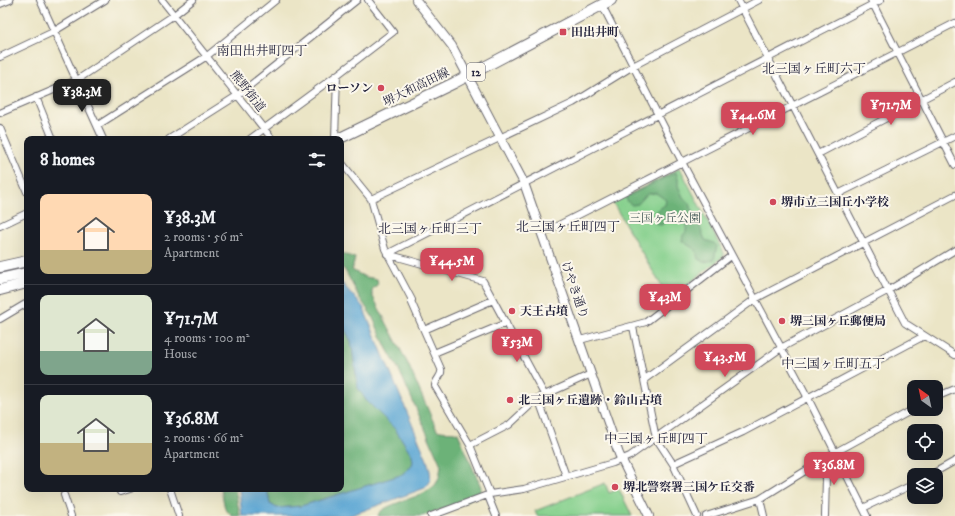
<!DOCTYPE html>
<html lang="en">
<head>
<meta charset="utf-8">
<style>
	body { margin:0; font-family:"IM FELL DW Pica","Noto Serif JP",serif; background:#242831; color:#f1f3f6; height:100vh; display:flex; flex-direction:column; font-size:15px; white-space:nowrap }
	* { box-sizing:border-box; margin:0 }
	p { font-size:13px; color:#9ea1a6 }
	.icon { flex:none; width:22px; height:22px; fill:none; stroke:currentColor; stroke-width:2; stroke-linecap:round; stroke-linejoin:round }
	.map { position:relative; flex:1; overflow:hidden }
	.side { position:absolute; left:24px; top:136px; width:320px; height:356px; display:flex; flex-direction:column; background:#171b24; border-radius:8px; box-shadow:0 4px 16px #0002 }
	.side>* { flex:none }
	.needle { width:26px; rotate:327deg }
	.fabs { position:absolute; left:907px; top:380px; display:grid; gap:8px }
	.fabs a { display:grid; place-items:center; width:36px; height:36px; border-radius:8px; background:#171b24; box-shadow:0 4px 16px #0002; font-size:20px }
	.price { position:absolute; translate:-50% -34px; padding:0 9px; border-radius:8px; background:#d1495b; color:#fff; font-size:13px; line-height:26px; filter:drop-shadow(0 1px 2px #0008) }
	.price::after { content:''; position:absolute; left:50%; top:24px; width:12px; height:9px; margin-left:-6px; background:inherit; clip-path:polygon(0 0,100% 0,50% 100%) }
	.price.on { background:#222; color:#fff }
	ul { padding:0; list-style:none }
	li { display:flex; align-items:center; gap:12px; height:100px; padding:0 16px }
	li+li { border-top:1px solid #363941 }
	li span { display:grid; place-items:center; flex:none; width:112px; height:80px; border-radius:8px; color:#555 }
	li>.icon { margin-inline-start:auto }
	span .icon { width:48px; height:48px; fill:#fffc; stroke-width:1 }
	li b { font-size:17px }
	h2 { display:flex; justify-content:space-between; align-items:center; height:48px; padding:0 16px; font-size:17px }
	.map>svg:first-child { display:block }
</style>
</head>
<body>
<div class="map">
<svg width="955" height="516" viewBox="0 0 955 516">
	<rect width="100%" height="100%" fill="#fbf7ec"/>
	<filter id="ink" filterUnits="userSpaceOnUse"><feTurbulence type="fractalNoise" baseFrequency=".025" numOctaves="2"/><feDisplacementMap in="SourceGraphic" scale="8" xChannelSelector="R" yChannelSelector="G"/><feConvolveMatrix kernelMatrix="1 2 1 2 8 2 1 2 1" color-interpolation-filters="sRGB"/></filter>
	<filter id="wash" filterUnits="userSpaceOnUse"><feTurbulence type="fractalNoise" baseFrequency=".012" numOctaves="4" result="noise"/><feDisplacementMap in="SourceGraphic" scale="16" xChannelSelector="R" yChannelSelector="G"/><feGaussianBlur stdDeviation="0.9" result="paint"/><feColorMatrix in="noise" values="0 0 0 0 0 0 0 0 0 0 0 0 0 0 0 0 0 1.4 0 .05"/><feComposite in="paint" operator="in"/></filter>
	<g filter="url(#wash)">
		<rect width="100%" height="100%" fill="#ebe5c6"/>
		<path fill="#86d08d" stroke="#547964" d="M 678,169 L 681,170 L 724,253 L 724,256 L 669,299 L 613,203 Z
			M 605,483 L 609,493 L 619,489 L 632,516 L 537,516 L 535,511 Z"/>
		<path fill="#6cb278" stroke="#476a5a" d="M 676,172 L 678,179 L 678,186 L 683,197 L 691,206 L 693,220 L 700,227 L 705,240 L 714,243 L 717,246 L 714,260 L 704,262 L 698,259 L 696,250 L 682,241 L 683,235 L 686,232 L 687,221 L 684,216 L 677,215 L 661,225 L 656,224 C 651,215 657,210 665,205 L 666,200 L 656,193 L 647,194 L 638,204 L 632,205 L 627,201 L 626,197 Z
			M 341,253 L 355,258 L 352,270 L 365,277 L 377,279 L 378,284 L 372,290 L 372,295 L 408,364 L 437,430 C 445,433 451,430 458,433 L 481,487 L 480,494 L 462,503 L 422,516 L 378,516 L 379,513 C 392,500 432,497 438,480 C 440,476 440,470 441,465 L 399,370 L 387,349 L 372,316 L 359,297 L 345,270 L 341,267 Z
			M 341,322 L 351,341 L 357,382 L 366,400 L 395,429 L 412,455 L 413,462 L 411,467 L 401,475 L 301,506 L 277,508 L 270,504 L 267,489 L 341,489 Z
			M 221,489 L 235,489 L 240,516 L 232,516 L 225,509 Z"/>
		<path fill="#5da7d4" stroke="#406488" d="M 341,282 L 363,307 L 427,460 C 430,471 434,480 425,488 L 349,516 L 242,516 L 239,489 L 267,489 L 270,504 L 277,508 L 301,506 L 401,475 L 411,467 L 413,462 L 412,455 L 395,429 L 366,400 L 358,388 L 351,341 L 341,322 Z"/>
	</g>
	<g filter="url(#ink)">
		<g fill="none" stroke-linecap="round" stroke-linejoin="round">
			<g stroke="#68666c" stroke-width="8">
				<path id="minor" d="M 40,0 L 103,139
					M 162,0 L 272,139
					M 738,0 L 905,323 L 955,355
					M 871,0 L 955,165
					M 0,4 L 10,0
					M 602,5 L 682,162 L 808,398 L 867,516
					M 0,57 L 53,32 L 105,0
					M 36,97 L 53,139
					M 0,113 L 77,80 L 174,15 L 193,0
					M 98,125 L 207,56 L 276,0
					M 0,128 L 27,192
					M 169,139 L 238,95 L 357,0
					M 250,139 L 337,75
					M 335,139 L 337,75 L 393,32 L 368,0
					M 818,154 L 955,82
					M 341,162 L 371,199 L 385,249 L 412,300 L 411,301 L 441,369 C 443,376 435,379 435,386 L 470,445 L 490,494 L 431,516
					M 838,194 L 955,136
					M 371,199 L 573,103 L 633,66 L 759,0
					M 0,226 L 27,213
					M 543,233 L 955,23
					M 387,254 L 881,0
					M 387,254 L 483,281 L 544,394
					M 0,319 L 27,303
					M 633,327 L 656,438 L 673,464 L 697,516
					M 424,330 L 493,300
					M 580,340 L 646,322 L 731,256
					M 434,353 L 506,323
					M 645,379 L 755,299 L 955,195
					M 936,397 L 955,389
					M 538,398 L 566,476
					M 470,445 L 509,425 L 538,398 L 591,374
					M 817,463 L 826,477 L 825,516
					M 673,464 L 743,432 L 924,336
					M 930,475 L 955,461
					M 170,489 L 179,516
					M 120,492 L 130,489
					M 490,494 L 524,489 L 613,463 L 630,456 L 781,348 L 887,291 L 955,250
					M 64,495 L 71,516
					M 488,496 L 496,516
					M 760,499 L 764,516
					M 863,508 L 914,484
					M 706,516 L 760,499 L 834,453 L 914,409"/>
			</g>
			<g stroke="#68666c" stroke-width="10">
				<path id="tertiary" d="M 416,0 L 452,46 L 524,183 L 619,454 L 649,516"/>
			</g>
			<g stroke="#68666c" stroke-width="12">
				<path id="primary" d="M 338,139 L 454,83 L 611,0
					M 0,267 L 27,261
					M 0,279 L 27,273
					M 0,290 L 27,283"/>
			</g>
			<use href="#minor" stroke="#fff" stroke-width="6"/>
			<use href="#tertiary" stroke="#fff" stroke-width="8"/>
			<use href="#primary" stroke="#fff" stroke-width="10"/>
		</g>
	</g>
	<g fill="#d1495b" stroke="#fbf7ec" stroke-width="1.5">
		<rect x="559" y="28" width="8" height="8" rx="2"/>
		<circle cx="381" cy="88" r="4"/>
		<circle cx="773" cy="202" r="4"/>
		<circle cx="512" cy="311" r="4"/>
		<circle cx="782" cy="321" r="4"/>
		<circle cx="510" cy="400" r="4"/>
		<circle cx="615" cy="487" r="4"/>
	</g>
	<g text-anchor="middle" stroke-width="4" stroke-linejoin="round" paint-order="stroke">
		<rect fill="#fbf7ec" stroke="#636270" stroke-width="1" x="467" y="63" width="18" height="18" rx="3"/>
		<g font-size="11" font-weight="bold" fill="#22223b">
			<text x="476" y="76">12</text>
		</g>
		<g font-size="12" font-weight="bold" fill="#22223b" stroke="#fbf7ec" text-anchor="start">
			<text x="571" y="36">田出井町</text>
			<text x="373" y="92" text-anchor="end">ローソン</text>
			<text x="781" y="206">堺市立三国丘小学校</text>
			<text x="520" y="315">天王古墳</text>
			<text x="790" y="325">堺三国ヶ丘郵便局</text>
			<text x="518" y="404">北三国ヶ丘遺跡・鈴山古墳</text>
			<text x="623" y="491">堺北警察署三国ケ丘交番</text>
		</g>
		<g font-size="12" fill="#22223b" stroke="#fbf7ec">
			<text transform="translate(416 87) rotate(-26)" y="4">堺大和高田線</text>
			<text transform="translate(248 91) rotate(52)" y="4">熊野街道</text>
			<text transform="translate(575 290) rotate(71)" y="4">けやき通り</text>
		</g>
		<g font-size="12" fill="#405654" stroke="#fbf7ec">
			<text x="665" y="222">三国ヶ丘公園</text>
		</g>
		<g font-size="13" fill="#22223b" stroke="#fbf7ec">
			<text x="262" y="55">南田出井町四丁</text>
			<text x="814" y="73">北三国ヶ丘町六丁</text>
			<text x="568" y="231">北三国ヶ丘町四丁</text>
			<text x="430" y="233">北三国ヶ丘町三丁</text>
			<text x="833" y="368">中三国ヶ丘町五丁</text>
			<text x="656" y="443">中三国ヶ丘町四丁</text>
		</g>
	</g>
</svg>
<div class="fabs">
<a><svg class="needle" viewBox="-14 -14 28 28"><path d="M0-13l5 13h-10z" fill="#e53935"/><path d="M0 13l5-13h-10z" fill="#9ea1a6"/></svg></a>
<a><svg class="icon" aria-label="locate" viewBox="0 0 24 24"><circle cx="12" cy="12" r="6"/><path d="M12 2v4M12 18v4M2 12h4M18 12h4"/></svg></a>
<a><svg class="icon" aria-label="layers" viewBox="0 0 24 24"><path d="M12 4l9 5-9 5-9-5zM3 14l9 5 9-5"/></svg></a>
</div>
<b class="price on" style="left:82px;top:113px">¥38.3M</b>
<b class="price" style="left:891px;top:126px">¥71.7M</b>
<b class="price" style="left:753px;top:136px">¥44.6M</b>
<b class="price" style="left:452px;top:282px">¥44.5M</b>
<b class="price" style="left:665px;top:318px">¥43M</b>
<b class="price" style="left:517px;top:363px">¥53M</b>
<b class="price" style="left:725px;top:378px">¥43.5M</b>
<b class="price" style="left:834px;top:486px">¥36.8M</b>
<section class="side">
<h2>8 homes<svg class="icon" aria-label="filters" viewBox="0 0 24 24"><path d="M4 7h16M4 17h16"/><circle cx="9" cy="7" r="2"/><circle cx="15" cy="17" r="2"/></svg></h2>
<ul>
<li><span style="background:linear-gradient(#ffd9b3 70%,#c2b280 0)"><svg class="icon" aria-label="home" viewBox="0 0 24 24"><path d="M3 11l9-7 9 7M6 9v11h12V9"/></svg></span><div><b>¥38.3M</b><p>2 rooms · 56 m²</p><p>Apartment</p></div></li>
<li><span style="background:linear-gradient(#dfe7d0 70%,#7fa58c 0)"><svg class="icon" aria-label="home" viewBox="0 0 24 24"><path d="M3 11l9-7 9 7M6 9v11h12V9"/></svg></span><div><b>¥71.7M</b><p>4 rooms · 100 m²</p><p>House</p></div></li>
<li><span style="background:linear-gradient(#dfe7d0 60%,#c2b280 0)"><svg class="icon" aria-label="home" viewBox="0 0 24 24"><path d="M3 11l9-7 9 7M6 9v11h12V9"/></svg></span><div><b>¥36.8M</b><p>2 rooms · 66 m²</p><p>Apartment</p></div></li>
</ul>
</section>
</div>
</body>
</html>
